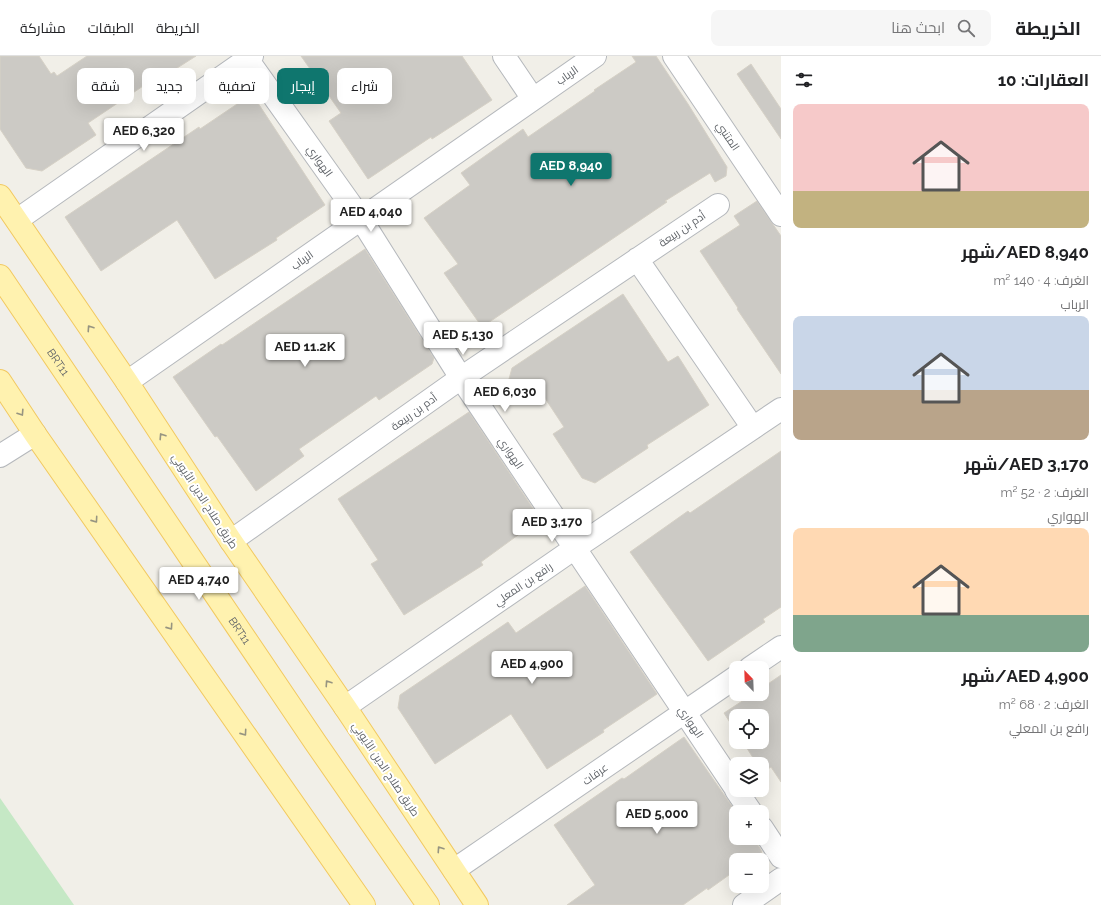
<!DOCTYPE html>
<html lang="ar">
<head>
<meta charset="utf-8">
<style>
	body { margin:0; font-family:Raleway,Cairo,sans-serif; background:#f6f6f6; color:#202124; direction:rtl; height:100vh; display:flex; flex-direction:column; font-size:15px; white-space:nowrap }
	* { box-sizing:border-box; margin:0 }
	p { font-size:13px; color:#757577 }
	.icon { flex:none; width:22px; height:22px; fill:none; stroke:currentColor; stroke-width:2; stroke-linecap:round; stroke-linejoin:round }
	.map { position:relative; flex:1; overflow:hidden; direction:ltr }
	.side { display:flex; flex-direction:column; background:#fff; width:320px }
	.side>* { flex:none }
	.top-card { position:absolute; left:12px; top:12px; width:380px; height:36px; direction:rtl; display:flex; gap:8px }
	.needle { width:26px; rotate:337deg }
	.fabs { position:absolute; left:729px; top:605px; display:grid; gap:8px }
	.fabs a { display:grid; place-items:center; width:40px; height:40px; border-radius:8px; background:#fff; box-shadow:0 4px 16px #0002; font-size:20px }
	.price { position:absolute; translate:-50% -34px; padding:0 9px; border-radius:4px; background:#fff; color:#222; font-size:13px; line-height:26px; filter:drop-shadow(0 1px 2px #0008) }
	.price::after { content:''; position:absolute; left:50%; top:24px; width:12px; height:9px; margin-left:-6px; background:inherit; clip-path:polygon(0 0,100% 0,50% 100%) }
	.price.current { background:#0f766e; color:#fff }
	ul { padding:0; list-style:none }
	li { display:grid; align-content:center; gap:8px; height:212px; padding:0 12px }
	li span { display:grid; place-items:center; height:124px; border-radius:8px; color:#555 }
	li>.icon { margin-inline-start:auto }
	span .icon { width:72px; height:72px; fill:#fffc; stroke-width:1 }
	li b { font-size:17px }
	h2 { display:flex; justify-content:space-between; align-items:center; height:48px; padding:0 12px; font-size:17px }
	.tag { padding:0 14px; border-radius:8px; background:#fff; box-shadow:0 4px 16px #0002; font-size:14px; line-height:36px }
	.tag.current { background:#0f766e; color:#fff }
	header { display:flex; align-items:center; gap:24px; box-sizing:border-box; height:56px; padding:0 20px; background:#fff; border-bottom:1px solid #e0e0e0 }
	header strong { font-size:19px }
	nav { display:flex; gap:22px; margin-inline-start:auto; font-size:14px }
	.search { width:280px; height:36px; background:#f6f6f6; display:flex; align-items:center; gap:10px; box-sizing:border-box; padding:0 14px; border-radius:8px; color:#757577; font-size:15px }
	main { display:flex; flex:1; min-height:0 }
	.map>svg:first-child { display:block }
</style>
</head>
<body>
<header>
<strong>الخريطة</strong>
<div class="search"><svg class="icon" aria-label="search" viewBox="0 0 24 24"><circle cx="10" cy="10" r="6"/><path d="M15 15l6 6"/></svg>ابحث هنا</div>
<nav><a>الخريطة</a><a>الطبقات</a><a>مشاركة</a></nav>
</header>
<main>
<section class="side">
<h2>العقارات: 10<svg class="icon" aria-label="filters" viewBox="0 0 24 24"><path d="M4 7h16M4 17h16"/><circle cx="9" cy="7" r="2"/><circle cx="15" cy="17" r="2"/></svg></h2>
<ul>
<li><span style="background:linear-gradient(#f6c9c9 70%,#c2b280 0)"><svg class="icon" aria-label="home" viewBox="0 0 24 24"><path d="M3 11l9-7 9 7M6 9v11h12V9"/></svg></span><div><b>AED 8,940/شهر</b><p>الغرف: 4 · 140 m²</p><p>الرباب</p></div></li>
<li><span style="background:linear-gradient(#c9d6e8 60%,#b9a48a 0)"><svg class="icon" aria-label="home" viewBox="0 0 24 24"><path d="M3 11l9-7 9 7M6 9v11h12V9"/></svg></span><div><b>AED 3,170/شهر</b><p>الغرف: 2 · 52 m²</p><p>الهواري</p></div></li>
<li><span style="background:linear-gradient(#ffd9b3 70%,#7fa58c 0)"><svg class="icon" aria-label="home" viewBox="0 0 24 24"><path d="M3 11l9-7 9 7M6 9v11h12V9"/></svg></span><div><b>AED 4,900/شهر</b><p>الغرف: 2 · 68 m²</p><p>رافع بن المعلي</p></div></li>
</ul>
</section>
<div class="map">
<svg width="781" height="849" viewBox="0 0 781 849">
	<rect width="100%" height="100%" fill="#f1efe8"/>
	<path fill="#c5e8c5" d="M 0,742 L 74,849 L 0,849 Z"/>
	<path fill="#cccac5" stroke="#d6d1c6" d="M 0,0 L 39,0 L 51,18 L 54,16 L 57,20 L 87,0 L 196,0 L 163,21 L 161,18 L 88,67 L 96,79 L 42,115 L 26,112 L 0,73 Z
		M 301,0 L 462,0 L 492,44 L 432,83 L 431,81 L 368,123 L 329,65 L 341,57 Z
		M 632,0 L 656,0 L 688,48 L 727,111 L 726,120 L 715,126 L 710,117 L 665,145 L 667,146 L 482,271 L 444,217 L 458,208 L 424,162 L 470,129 L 461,117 L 523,73 L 528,81 L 595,35 L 594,34 L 636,6 Z
		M 751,8 L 781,53 L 781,83 L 737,18 Z
		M 252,38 L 325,149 L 276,182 L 277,184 L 215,223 L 177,164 L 101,215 L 65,161 L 199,71 L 200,73 Z
		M 757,145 L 781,180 L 781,318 L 737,253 L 738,252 L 700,195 L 740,169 L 734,160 Z
		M 365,193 L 434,302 L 432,308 L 379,344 L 376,340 L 299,393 L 304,400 L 256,435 L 217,380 L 215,381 L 173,321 L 221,288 L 222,289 Z
		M 623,238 L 668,306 L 678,300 L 709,349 L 647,389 L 648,392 L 595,427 L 582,422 L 553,378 L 564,371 L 535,327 L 519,338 L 509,323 L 512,312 Z
		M 469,356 L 540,463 L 481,506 L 483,509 L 404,559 L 371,508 L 378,504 L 338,443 Z
		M 781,395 L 781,551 L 763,563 L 765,566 L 708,605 L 630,496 L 688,455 L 690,457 Z
		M 585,530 L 657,638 L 603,674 L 604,676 L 547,713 L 511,658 L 435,708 L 398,652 L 400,639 L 508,566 L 516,577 Z
		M 781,619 L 781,726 L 771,711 L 763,716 L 762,708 L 757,708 L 743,686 L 762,686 L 762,660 L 736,660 L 736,676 L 724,657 L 753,638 L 762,638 L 762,632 Z
		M 684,681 L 736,756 L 736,782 L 754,782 L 762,796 L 750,804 L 736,804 L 736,814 L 708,834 L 707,832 L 683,849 L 567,849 L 595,829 L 554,769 L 622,722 L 624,723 Z"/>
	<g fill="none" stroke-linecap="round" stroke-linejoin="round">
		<g stroke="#b5b8bc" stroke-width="24">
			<path id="minor" d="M 245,0 L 361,163 L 461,322 L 736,733
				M 504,0 L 533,43
				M 674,0 L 781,159
				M 17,164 L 252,0
				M 637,203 L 753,372
				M 127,326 L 595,0
				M 0,400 L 35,378
				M 231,485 L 461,322 L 718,149
				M 750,612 L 781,591
				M 345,651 L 575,492 L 781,353
				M 736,734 L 751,756
				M 762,772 L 781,801
				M 454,814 L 736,621
				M 744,849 L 781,823"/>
		</g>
		<g stroke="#f2c960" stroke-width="24">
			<g id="major">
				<path d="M 0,140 L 127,326 L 231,485 L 345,651 L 477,849"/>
				<path id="s1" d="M 0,220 L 315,686 L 428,849"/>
				<path d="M 0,325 L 35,378 L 364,849"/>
			</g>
		</g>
		<use href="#minor" stroke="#fff" stroke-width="22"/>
		<use href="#major" stroke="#fff2af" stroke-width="22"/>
	</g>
	<defs><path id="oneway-chevron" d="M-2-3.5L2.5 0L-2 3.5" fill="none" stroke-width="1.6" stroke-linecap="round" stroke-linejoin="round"/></defs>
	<g stroke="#979581">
		<use href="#oneway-chevron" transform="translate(90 272) rotate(-124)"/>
		<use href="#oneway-chevron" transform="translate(21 357) rotate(57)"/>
		<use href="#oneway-chevron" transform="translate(162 380) rotate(-123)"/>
		<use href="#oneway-chevron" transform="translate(95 464) rotate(55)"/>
		<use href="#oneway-chevron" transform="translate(170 571) rotate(55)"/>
		<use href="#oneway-chevron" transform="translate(328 627) rotate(-124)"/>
		<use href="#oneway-chevron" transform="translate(244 677) rotate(55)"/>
		<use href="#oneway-chevron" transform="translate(440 793) rotate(-124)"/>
	</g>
	<g text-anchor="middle" stroke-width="4" stroke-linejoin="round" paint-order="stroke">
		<g font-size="11" fill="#5f6368" stroke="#fff">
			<text transform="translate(567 19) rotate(-35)" y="4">الرباب</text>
			<text transform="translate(728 80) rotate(56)" y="4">المتنبي</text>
			<text transform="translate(320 105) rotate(55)" y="4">الهواري</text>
			<text transform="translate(682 173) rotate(-34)" y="4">أدم بن ربيعة</text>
			<text transform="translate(302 204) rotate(-35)" y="4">الرباب</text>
			<text dy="4" stroke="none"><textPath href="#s1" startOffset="104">BRT11</textPath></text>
			<text transform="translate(414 356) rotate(-36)" y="4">أدم بن ربيعة</text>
			<text transform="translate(511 397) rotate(56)" y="4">الهواري</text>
			<text transform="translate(205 445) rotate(57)" y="4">طريق صلاح الدين الأيوبي</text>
			<text transform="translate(523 528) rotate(-34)" y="4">رافع بن المعلي</text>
			<text dy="4" stroke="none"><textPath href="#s1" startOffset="428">BRT11</textPath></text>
			<text transform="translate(691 666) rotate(56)" y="4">الهواري</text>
			<text transform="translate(386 713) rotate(56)" y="4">طريق صلاح الدين الأيوبي</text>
			<text transform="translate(595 718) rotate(-35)" y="4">عرفات</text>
		</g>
	</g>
</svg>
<div class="fabs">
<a><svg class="needle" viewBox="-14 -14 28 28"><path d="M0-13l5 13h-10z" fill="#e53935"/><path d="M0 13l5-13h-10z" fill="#757577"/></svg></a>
<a><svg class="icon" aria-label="locate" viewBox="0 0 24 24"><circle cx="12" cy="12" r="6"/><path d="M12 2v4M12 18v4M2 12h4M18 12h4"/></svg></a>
<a><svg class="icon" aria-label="layers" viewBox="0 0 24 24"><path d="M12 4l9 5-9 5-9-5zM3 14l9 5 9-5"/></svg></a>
<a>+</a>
<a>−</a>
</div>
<b class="price" style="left:144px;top:96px">AED 6,320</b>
<b class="price current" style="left:571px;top:131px">AED 8,940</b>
<b class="price" style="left:371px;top:177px">AED 4,040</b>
<b class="price" style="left:463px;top:300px">AED 5,130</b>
<b class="price" style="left:305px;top:312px">AED 11.2K</b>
<b class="price" style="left:505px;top:357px">AED 6,030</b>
<b class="price" style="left:552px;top:487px">AED 3,170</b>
<b class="price" style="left:199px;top:545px">AED 4,740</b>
<b class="price" style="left:532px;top:629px">AED 4,900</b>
<b class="price" style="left:657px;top:779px">AED 5,000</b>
<div class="top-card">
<a class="tag">شراء</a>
<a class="tag current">إيجار</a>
<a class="tag">تصفية</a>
<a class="tag">جديد</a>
<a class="tag">شقة</a>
</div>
</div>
</main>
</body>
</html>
